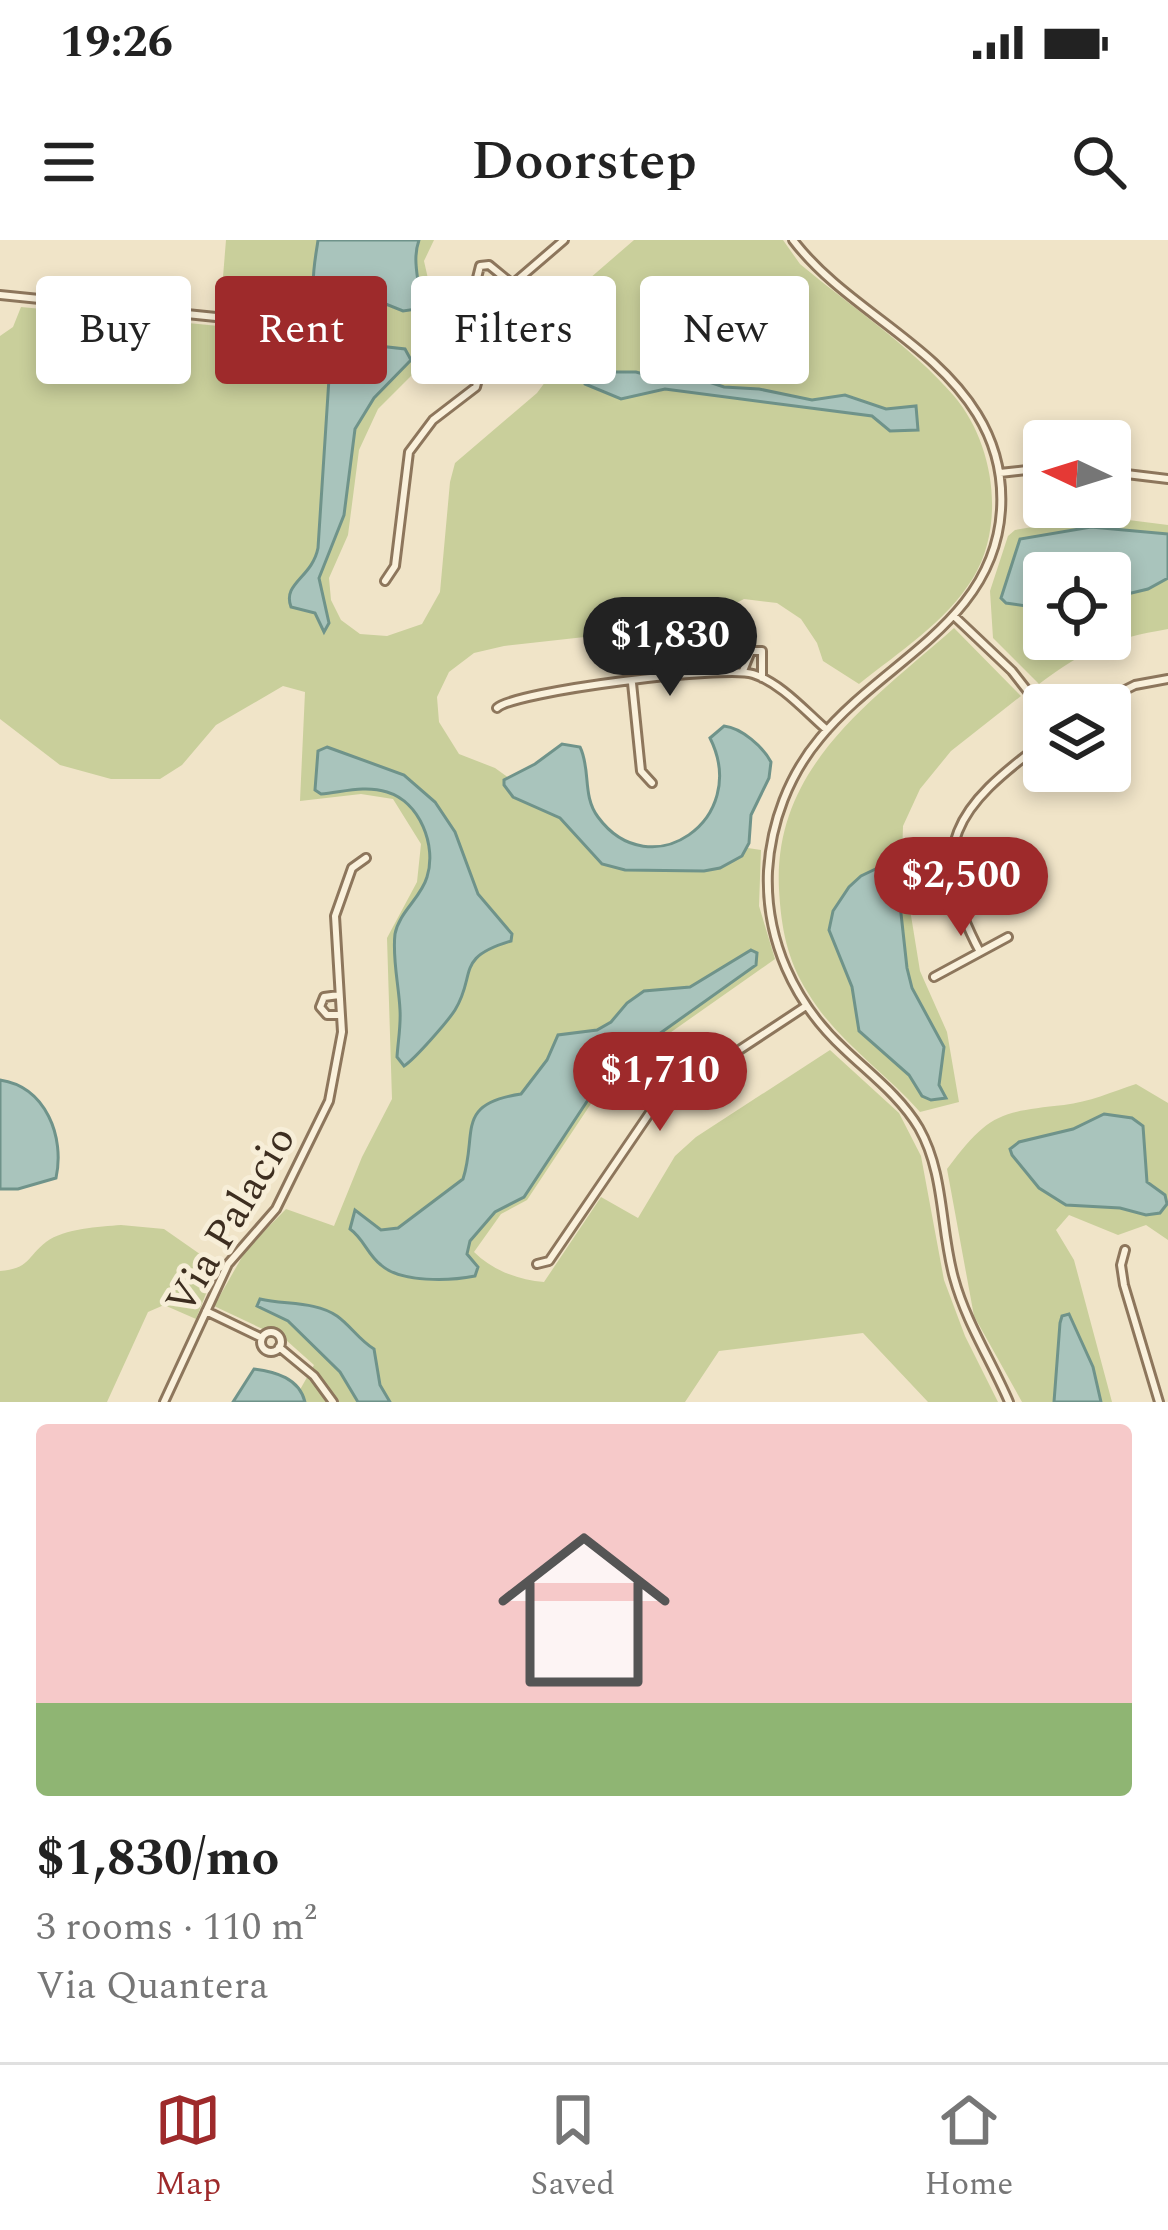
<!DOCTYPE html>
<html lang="en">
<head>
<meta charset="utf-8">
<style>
	body { margin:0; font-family:Spectral,serif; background:#f6f6f6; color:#222; height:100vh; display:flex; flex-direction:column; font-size:45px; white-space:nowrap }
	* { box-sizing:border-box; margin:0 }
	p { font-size:39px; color:#767676 }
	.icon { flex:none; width:66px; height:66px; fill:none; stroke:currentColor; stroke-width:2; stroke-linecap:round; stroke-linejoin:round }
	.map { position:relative; height:1162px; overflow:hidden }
	.panel { display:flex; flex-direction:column; background:#fff; flex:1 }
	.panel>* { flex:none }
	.banner { position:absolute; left:36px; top:36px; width:1098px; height:108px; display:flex; gap:24px }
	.needle { width:78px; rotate:274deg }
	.controls { position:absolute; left:1023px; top:180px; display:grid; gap:24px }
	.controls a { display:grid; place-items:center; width:108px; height:108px; border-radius:12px; background:#fff; box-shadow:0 6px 18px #0003; font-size:60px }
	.price { position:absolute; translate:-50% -102px; padding:0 27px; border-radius:42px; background:#9e2a2b; color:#fff; font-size:39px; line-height:78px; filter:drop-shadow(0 3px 6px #0008) }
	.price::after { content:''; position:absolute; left:50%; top:72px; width:36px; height:27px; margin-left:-18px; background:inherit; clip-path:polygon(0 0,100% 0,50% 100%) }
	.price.current { background:#222; color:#fff }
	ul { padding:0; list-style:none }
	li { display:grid; align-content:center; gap:24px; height:636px; padding:0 36px }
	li+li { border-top:3px solid #e0e0e0 }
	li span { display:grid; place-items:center; height:372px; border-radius:12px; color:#555 }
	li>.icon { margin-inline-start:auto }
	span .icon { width:216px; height:216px; fill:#fffc; stroke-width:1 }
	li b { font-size:51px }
	.tag { padding:0 42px; border-radius:12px; background:#fff; box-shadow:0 6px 18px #0003; font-size:42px; line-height:108px }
	.tag.current { background:#9e2a2b; color:#fff }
	.status { display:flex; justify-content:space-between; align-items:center; height:84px; padding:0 60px; background:#fff; direction:ltr }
	.status svg { height:33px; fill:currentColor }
	header { display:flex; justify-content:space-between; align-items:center; height:156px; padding:0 36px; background:#fff; font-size:54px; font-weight:600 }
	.tab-bar { display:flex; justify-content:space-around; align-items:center; height:168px; border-top:3px solid #e0e0e0; background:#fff; font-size:33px; color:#767676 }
	.tab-bar a { display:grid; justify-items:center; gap:6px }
	.tab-bar .current { color:#9e2a2b }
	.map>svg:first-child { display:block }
</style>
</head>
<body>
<div class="status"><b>19:26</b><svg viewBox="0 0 49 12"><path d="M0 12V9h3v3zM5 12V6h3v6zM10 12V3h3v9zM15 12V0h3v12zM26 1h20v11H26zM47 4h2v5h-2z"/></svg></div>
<header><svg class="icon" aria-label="menu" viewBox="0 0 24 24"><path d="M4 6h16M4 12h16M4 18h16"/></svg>Doorstep<svg class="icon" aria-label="search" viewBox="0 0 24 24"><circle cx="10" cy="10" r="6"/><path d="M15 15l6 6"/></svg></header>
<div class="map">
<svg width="1168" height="1162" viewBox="0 0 1168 1162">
	<rect width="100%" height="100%" fill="#f0e4c8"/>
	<path fill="#c9cf9b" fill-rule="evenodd" d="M 226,0 L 434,0 L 424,21 L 431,52 L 417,130 L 378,169 L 359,210 L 348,295 L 329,338 L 331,360 L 341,380 L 360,394 L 387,396 L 422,384 L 440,352 L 450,242 L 455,223 L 537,153 L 557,126 L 561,71 L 567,58 L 634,0 L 783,0 L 800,24 C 850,66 911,106 954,156 C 994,203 1006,284 973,338 C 946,382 899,412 859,444 L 823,421 L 817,403 L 801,379 L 777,363 L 744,359 L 693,385 L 504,406 L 474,413 L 449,432 L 437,457 L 439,482 L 459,514 L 495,528 L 598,601 L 663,616 L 728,605 L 761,610 L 759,666 L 775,719 L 610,835 L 527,960 L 501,974 L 474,1012 C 492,1030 518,1040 544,1042 L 601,957 L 638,978 L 675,916 L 696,897 L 830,810 L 899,873 L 921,916 L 944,1040 L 965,1096 L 998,1162 L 928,1162 L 863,1093 L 719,1111 L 685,1162 L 293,1162 L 314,1125 L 286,1100 L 214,1066 L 246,1010 L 286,969 L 334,986 L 362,917 L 392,859 L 387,698 L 417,642 L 421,604 L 393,559 L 361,554 L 300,561 L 305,452 L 283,446 L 216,485 L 182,525 L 160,539 L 111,539 L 60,525 L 0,479 L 0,96 L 13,87 L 21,67 L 219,86 Z
		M 1097,276 L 1168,285 L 1168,389 C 1110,399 1086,409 1039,444 L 993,398 L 990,351 L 1008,296 L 1015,290 ZM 1044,333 L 1110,333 L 1110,399 L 1044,399 Z
		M 954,388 L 1021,456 L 951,511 L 920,549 L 903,586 L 902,620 L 920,731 L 947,792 L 959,862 L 920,872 C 884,831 836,800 808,753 C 787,720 781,687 779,649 C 773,526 872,461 954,388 Z
		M 1136,844 L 1168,863 L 1168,1000 L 1146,985 L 1118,995 L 1069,975 L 1056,990 L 1074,1020 L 1112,1162 L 1022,1162 L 974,1076 L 947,929 C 988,875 997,872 1064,865 C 1089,862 1112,852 1136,844 Z
		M 121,985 L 164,989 L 217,1026 L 196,1079 L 164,1065 L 148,1072 L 107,1162 L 0,1162 L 0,1031 C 29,1029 27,1017 46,1002 C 65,988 99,987 121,985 Z"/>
	<path fill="#a9c4bc" stroke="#6f938a" stroke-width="3" d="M 318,0 L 419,0 C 410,26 424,47 417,69 L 403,71 L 366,56 C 355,58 347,65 337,68 C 301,76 316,18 318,0 Z
		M 338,89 L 370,105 L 405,109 L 411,120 L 374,158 L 355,189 L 344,275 L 319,338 L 329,383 L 324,392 L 315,373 L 291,367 C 282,343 312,338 318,308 L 330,123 L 326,106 L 329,91 Z
		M 611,132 L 636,132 L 665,140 L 703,140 L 724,147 L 759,149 L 812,160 L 845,155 L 886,169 L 916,166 L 918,190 L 890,191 L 872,176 L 665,149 L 621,159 L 585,144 L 580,134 L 592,137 Z
		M 1091,287 L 1168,294 L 1168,338 L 1148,349 L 1115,357 L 1110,356 L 1110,333 L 1044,333 L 1044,399 L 1070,399 L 1057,410 L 1033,406 L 1038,380 L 1034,367 L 1006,363 L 1001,358 L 1020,299 Z
		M 724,486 C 742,488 763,507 771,522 L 769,538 L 751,575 L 749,603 L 742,616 L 720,628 L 704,631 L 625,630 L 602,624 L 560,578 L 513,557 L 504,545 L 504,540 L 535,524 L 562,504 L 580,507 C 591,529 582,556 598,577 C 650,648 751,580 710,498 Z
		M 327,507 L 404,535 L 435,562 L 455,592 L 478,654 L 512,694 L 511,701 C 454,718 477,734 455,770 C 448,781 415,819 404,826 L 397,817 C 398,801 401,786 400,770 C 399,746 392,718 395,694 C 399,672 421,658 427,637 C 437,606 420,562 387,552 C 365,545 343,552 321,554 L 315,550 L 318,511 Z
		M 884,625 L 896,628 L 907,728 L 912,748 L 944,807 L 939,845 L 946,858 L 931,860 L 922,856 L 909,835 L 859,791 L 852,747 L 829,690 L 833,671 L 849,647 L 861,636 Z
		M 751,710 L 757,713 L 756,725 L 607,831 L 524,957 L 495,972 L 470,1001 L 467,1014 L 478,1027 L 475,1036 C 450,1041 401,1043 381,1025 C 367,1014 364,999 350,989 L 355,970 L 381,990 L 398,988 L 463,939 C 478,893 454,864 521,854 L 547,820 L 558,795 L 597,790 L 611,782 L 627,763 L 644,751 L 690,747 Z
		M 0,840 C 46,847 65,897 56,938 L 18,949 L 0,949 Z
		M 1104,874 L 1132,878 L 1143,886 L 1147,942 L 1165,955 L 1167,964 L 1160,973 L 1146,975 L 1120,968 L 1066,965 L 1039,948 L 1012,915 L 1010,909 L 1019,902 L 1073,889 Z
		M 260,1059 C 285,1065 315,1061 337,1076 C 351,1086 359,1100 374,1109 L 380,1145 L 390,1162 L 358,1162 L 340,1132 L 288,1081 L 257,1066 Z
		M 1069,1074 L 1093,1127 L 1101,1162 L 1054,1162 L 1060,1083 L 1062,1076 Z
		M 254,1129 C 276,1132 299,1138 305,1162 L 233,1162 Z"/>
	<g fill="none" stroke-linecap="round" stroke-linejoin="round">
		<g stroke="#8d765c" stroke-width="12">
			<path id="minor" d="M 793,0 C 844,67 933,102 977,174 C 995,203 1003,237 1001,270 C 994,382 883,421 820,498 C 789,535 771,582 768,631 C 765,699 794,763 844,809 C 870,834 900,856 919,888 C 945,934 940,988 954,1038 C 966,1082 991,1120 1009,1162
				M 0,55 L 216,77
				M 499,57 L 477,38 L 480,26 L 489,25 L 511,43
				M 1110,232 L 1168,239
				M 1000,233 L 1044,228
				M 385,341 L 395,326 L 409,212 L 433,180 L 476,147 L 500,55 L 564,0
				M 955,377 L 1012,431 L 1044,472
				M 743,431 L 751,411 L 762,411 L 762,438
				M 632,443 L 641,531 L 652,543
				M 1095,465 L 1135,445 L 1168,439
				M 497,468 C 515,451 726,425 753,434 C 781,443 805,471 827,490
				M 980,712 C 924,606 956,567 1044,502
				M 934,737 L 1008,697
				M 339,755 L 324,757 L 320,767 L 327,775 L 341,775
				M 1125,1010 L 1121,1025 L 1124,1045 L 1159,1162
				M 537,1024 L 549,1021 L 649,874 L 671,855 L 806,766
				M 206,1071 L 262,1098
				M261 1102a10 10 0 1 1 20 0a10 10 0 1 1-20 0Z
				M 279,1107 L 314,1136 L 333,1162
				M 164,1162 L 228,1024 L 276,969 L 329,861 L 342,792 L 335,676 L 352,628 L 366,618"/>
		</g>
		<use href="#minor" stroke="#faf1dc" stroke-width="6"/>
	</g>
	<g text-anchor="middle" stroke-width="10" stroke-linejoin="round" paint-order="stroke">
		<g font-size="42" fill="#3d2e20" stroke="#f7eed8">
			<text transform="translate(229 979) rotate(-59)" y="15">Via Palacio</text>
		</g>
	</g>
</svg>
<div class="controls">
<a><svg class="needle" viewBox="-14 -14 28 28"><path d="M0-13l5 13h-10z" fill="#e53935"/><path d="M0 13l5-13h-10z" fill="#767676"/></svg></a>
<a><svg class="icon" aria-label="locate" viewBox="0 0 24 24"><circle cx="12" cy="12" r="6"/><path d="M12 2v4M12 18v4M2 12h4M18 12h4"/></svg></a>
<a><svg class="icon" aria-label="layers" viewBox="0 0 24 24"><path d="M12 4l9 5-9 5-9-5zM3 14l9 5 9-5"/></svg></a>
</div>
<b class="price current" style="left:670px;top:459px">$1,830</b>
<b class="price" style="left:961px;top:699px">$2,500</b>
<b class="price" style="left:660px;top:894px">$1,710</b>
<div class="banner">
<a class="tag">Buy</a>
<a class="tag current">Rent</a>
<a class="tag">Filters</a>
<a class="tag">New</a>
</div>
</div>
<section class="panel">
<ul>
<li><span style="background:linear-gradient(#f6c9c9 75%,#8fb573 0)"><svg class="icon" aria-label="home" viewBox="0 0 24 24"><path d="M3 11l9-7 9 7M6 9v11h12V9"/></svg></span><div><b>$1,830/mo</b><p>3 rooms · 110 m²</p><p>Via Quantera</p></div></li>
</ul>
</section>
<nav class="tab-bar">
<a class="current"><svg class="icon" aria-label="map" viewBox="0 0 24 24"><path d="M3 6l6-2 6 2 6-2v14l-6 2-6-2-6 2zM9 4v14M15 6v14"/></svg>Map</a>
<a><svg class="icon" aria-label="saved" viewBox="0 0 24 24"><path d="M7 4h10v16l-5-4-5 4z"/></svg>Saved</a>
<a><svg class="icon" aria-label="home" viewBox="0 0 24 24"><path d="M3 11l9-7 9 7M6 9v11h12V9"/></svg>Home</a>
</nav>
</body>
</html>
